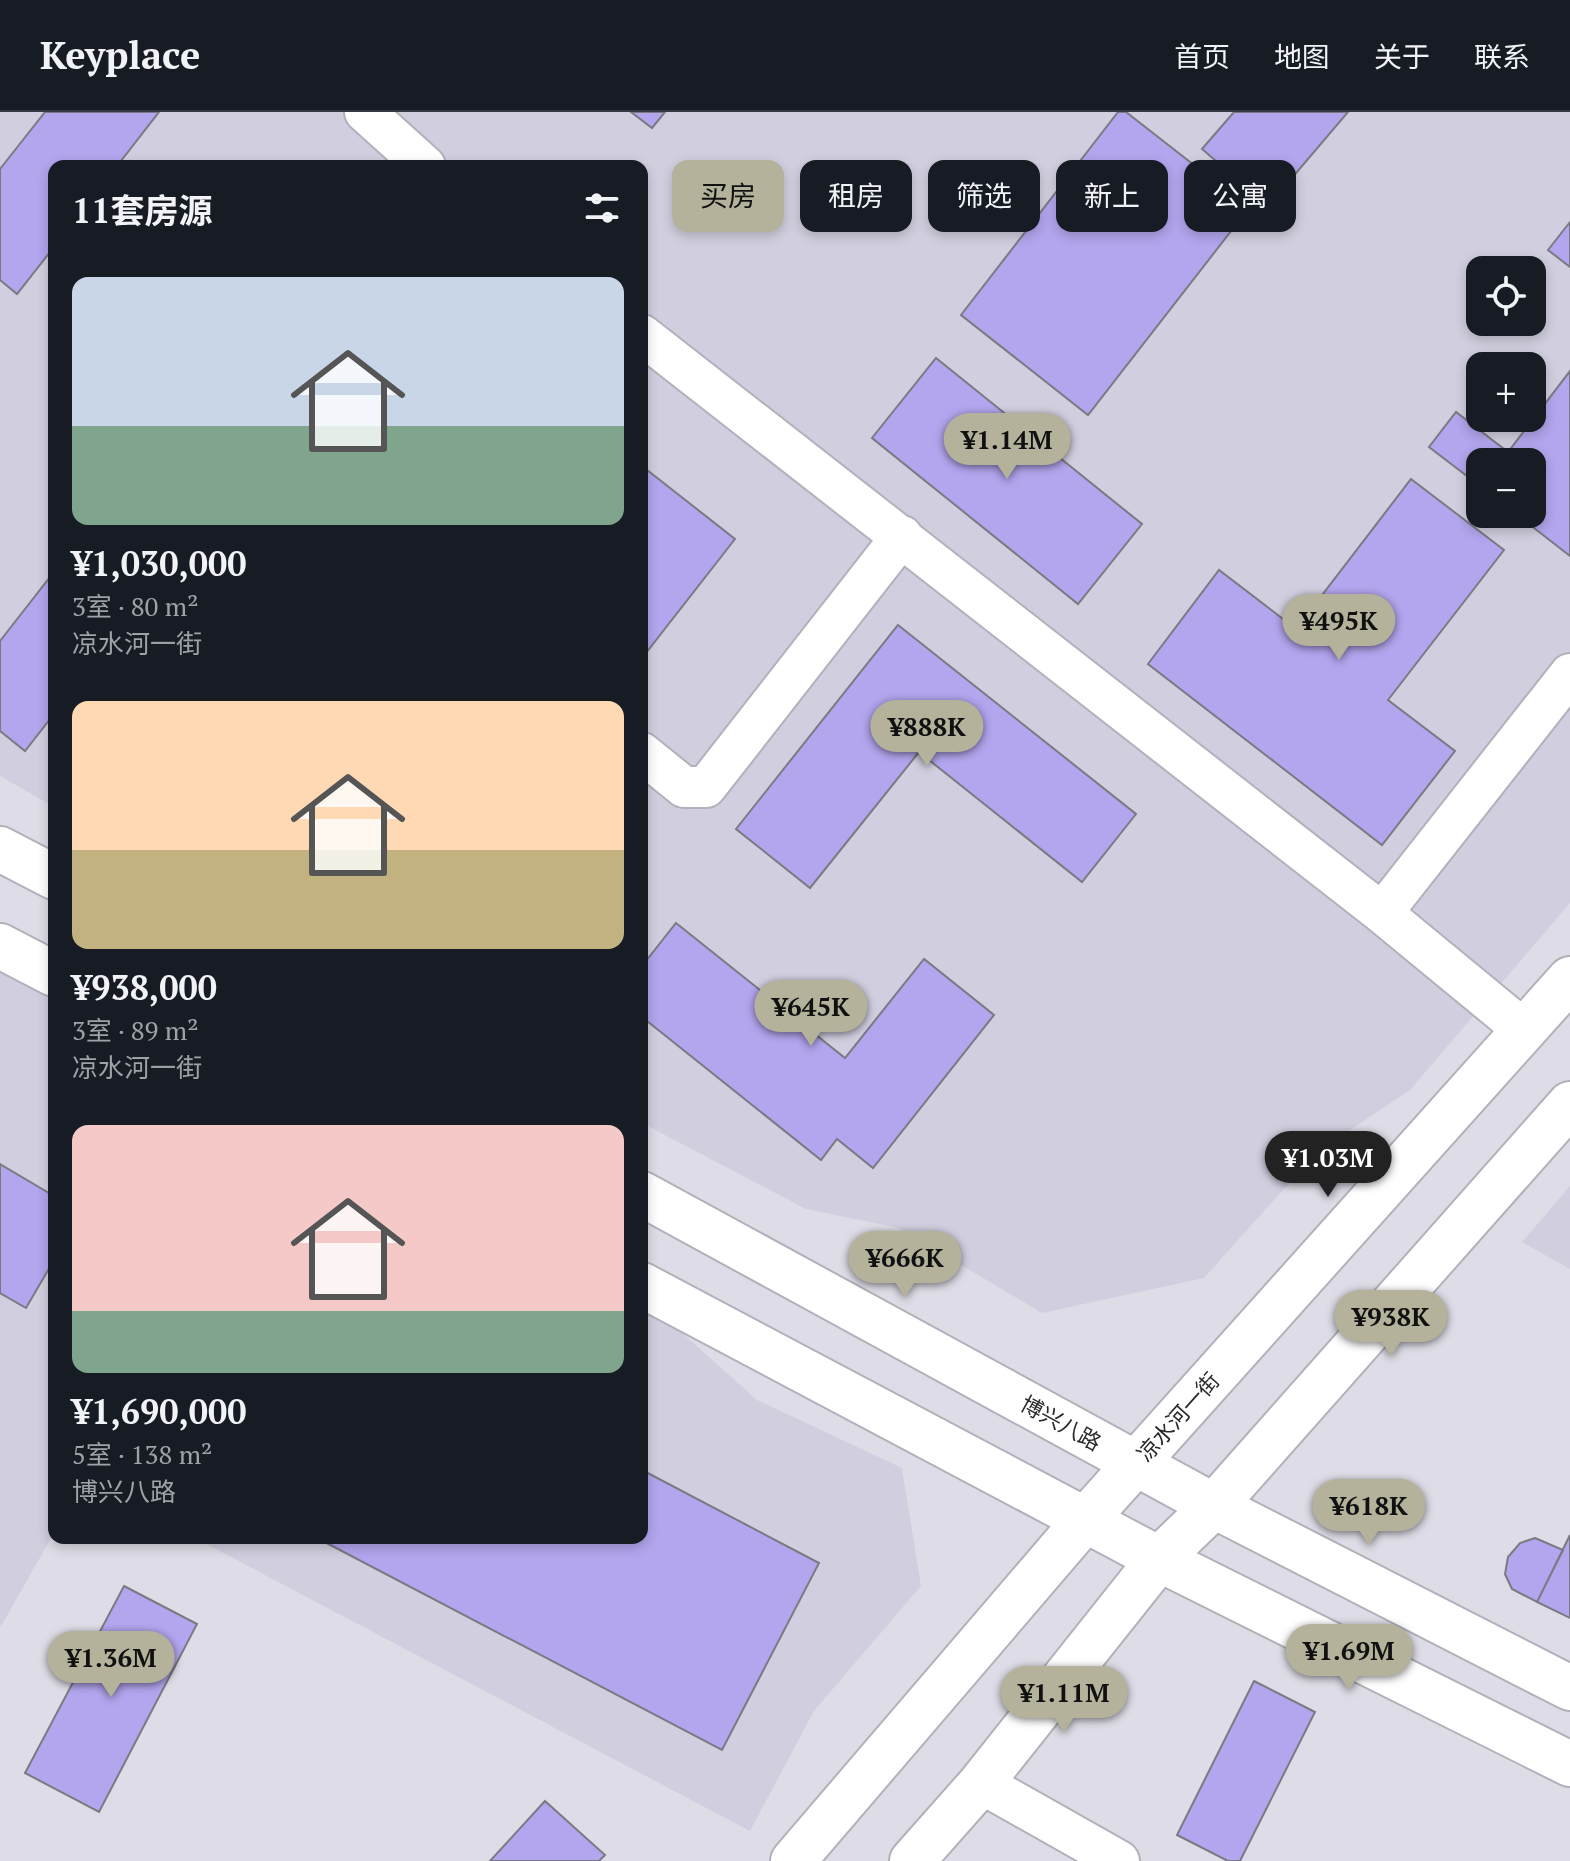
<!DOCTYPE html>
<html lang="zh">
<head>
<meta charset="utf-8">
<style>
	body { margin:0; font-family:"PT Serif","Noto Sans SC",serif; background:#242831; color:#f1f3f6; height:100vh; display:flex; flex-direction:column; font-size:30px; white-space:nowrap }
	* { box-sizing:border-box; margin:0 }
	p { font-size:26px; color:#9ea1a6 }
	.icon { flex:none; width:44px; height:44px; fill:none; stroke:currentColor; stroke-width:2; stroke-linecap:round; stroke-linejoin:round }
	.map { position:relative; flex:1; overflow:hidden }
	.side { position:absolute; left:48px; top:48px; width:600px; height:1384px; display:flex; flex-direction:column; background:#171b24; border-radius:16px; box-shadow:0 4px 12px #0003 }
	.side>* { flex:none }
	.top-card { position:absolute; left:672px; top:48px; width:760px; height:72px; display:flex; gap:16px }
	.tools { position:absolute; left:1466px; top:144px; display:grid; gap:16px }
	.tools a { display:grid; place-items:center; width:80px; height:80px; border-radius:16px; background:#171b24; box-shadow:0 4px 12px #0003; font-size:40px }
	.price { position:absolute; translate:-50% -68px; padding:0 18px; border-radius:28px; background:#b5b29c; color:#111; font-size:26px; line-height:52px; filter:drop-shadow(0 2px 4px #0008) }
	.price::after { content:''; position:absolute; left:50%; top:48px; width:24px; height:18px; margin-left:-12px; background:inherit; clip-path:polygon(0 0,100% 0,50% 100%) }
	.price.current { background:#222; color:#fff }
	ul { padding:0; list-style:none }
	li { display:grid; align-content:center; gap:16px; height:424px; padding:0 24px }
	li span { display:grid; place-items:center; height:248px; border-radius:16px; color:#555 }
	li>.icon { margin-inline-start:auto }
	span .icon { width:144px; height:144px; fill:#fffc; stroke-width:1 }
	li b { font-size:34px }
	h2 { display:flex; justify-content:space-between; align-items:center; height:96px; padding:0 24px; font-size:34px }
	.tag { padding:0 28px; border-radius:16px; background:#171b24; box-shadow:0 4px 12px #0003; font-size:28px; line-height:72px }
	.tag.current { background:#b5b29c; color:#111 }
	header { display:flex; align-items:center; gap:48px; box-sizing:border-box; height:112px; padding:0 40px; background:#171b24; border-bottom:2px solid #363941 }
	header strong { font-size:38px }
	nav { display:flex; gap:44px; margin-inline-start:auto; font-size:28px }
	.map>svg:first-child { display:block }
</style>
</head>
<body>
<header>
<strong>Keyplace</strong>
<nav><a>首页</a><a>地图</a><a>关于</a><a>联系</a></nav>
</header>
<div class="map">
<svg width="1570" height="1749" viewBox="0 0 1570 1749">
	<rect width="100%" height="100%" fill="#dedde7"/>
	<path fill="#d1cedf" fill-rule="evenodd" d="M 0,0 L 1570,0 L 1570,791 L 1410,978 L 1317,1040 L 1204,1166 L 1042,1201 L 899,1116 L 806,1097 L 642,1011 L 642,54 L 54,54 L 54,695 L 0,664 ZM 1480,158 L 1532,158 L 1532,210 L 1480,210 ZM 1480,254 L 1532,254 L 1532,306 L 1480,306 ZM 1480,350 L 1532,350 L 1532,402 L 1480,402 Z
		M 0,859 L 54,888 L 54,1421 L 0,1516 Z
		M 1570,1074 L 1570,1157 L 1522,1130 Z
		M 642,1199 L 682,1221 L 757,1288 L 902,1356 L 921,1474 L 814,1599 L 750,1719 L 195,1426 L 642,1426 Z"/>
	<path fill="#b3a5ee" stroke="#7b7a83" stroke-width="2" d="M 45,0 L 159,0 L 117,54 L 54,54 L 54,135 L 17,182 L 0,168 L 0,57 Z
		M 631,0 L 665,0 L 652,16 Z
		M 1118,0 L 1126,0 L 1249,96 L 1088,303 L 961,203 Z
		M 1234,0 L 1348,0 L 1268,94 L 1202,37 Z
		M 1570,110 L 1570,155 L 1548,138 Z
		M 936,246 L 1142,412 L 1078,492 L 872,326 Z
		M 1570,259 L 1570,444 L 1516,402 L 1532,402 L 1532,350 L 1480,350 L 1480,374 L 1429,335 L 1456,300 L 1508,340 Z
		M 642,354 L 735,427 L 642,546 Z
		M 1411,367 L 1504,438 L 1388,588 L 1455,639 L 1382,733 L 1148,552 L 1219,458 L 1296,517 Z
		M 54,460 L 54,602 L 25,639 L 0,619 L 0,529 Z
		M 898,513 L 1136,702 L 1082,770 L 919,640 L 810,776 L 736,717 Z
		M 676,811 L 845,946 L 924,847 L 994,903 L 873,1056 L 837,1027 L 821,1048 L 642,905 L 642,854 Z
		M 0,1052 L 54,1084 L 54,1148 L 26,1196 L 0,1181 Z
		M 642,1358 L 819,1451 L 722,1638 L 317,1426 L 642,1426 Z
		M 1570,1423 L 1570,1506 L 1537,1490 Z
		M 1535,1426 L 1563,1438 L 1537,1490 L 1512,1477 L 1505,1462 L 1508,1445 L 1520,1431 Z
		M 124,1474 L 197,1512 L 99,1700 L 25,1661 Z
		M 1254,1569 L 1315,1600 L 1240,1749 L 1228,1749 L 1177,1723 Z
		M 545,1689 L 605,1743 L 599,1749 L 490,1749 Z"/>
	<g fill="none" stroke-linecap="round" stroke-linejoin="round">
		<g stroke="#b2b1bb" stroke-width="44">
			<path id="minor" d="M 365,0 L 425,54
				M 642,223 L 1382,801 L 1524,918
				M 642,641 L 684,675 L 706,675 L 902,424
				M 1382,801 L 1570,562
				M 981,1671 L 1119,1749"/>
		</g>
		<g stroke="#b2b1bb" stroke-width="48">
			<path id="major" d="M 0,737 L 54,765
				M 0,834 L 54,862
				M 642,1082 L 1214,1394 L 1570,1576
				M 642,1173 L 1159,1447 L 1570,1652
				M 793,1749 L 1086,1407 L 1570,867
				M 912,1749 L 981,1671 L 1159,1447 L 1214,1394 L 1570,992"/>
		</g>
		<use href="#minor" stroke="#fff" stroke-width="40"/>
		<use href="#major" stroke="#fff" stroke-width="44"/>
	</g>
	<g text-anchor="middle" stroke-width="6" stroke-linejoin="round" paint-order="stroke">
		<g font-size="22" fill="#29292c" stroke="#fff">
			<text transform="translate(1178 1305) rotate(-48)" y="8">凉水河一街</text>
			<text transform="translate(1061 1311) rotate(29)" y="8">博兴八路</text>
		</g>
	</g>
</svg>
<div class="tools">
<a><svg class="icon" aria-label="locate" viewBox="0 0 24 24"><circle cx="12" cy="12" r="6"/><path d="M12 2v4M12 18v4M2 12h4M18 12h4"/></svg></a>
<a>+</a>
<a>−</a>
</div>
<b class="price" style="left:1007px;top:369px">¥1.14M</b>
<b class="price" style="left:1339px;top:550px">¥495K</b>
<b class="price" style="left:927px;top:656px">¥888K</b>
<b class="price" style="left:811px;top:936px">¥645K</b>
<b class="price current" style="left:1328px;top:1087px">¥1.03M</b>
<b class="price" style="left:905px;top:1187px">¥666K</b>
<b class="price" style="left:1391px;top:1246px">¥938K</b>
<b class="price" style="left:1369px;top:1435px">¥618K</b>
<b class="price" style="left:1349px;top:1580px">¥1.69M</b>
<b class="price" style="left:111px;top:1587px">¥1.36M</b>
<b class="price" style="left:1064px;top:1622px">¥1.11M</b>
<div class="top-card">
<a class="tag current">买房</a>
<a class="tag">租房</a>
<a class="tag">筛选</a>
<a class="tag">新上</a>
<a class="tag">公寓</a>
</div>
<section class="side">
<h2>11套房源<svg class="icon" aria-label="filters" viewBox="0 0 24 24"><path d="M4 7h16M4 17h16"/><circle cx="9" cy="7" r="2"/><circle cx="15" cy="17" r="2"/></svg></h2>
<ul>
<li><span style="background:linear-gradient(#c9d6e8 60%,#7fa58c 0)"><svg class="icon" aria-label="home" viewBox="0 0 24 24"><path d="M3 11l9-7 9 7M6 9v11h12V9"/></svg></span><div><b>¥1,030,000</b><p>3室 · 80 m²</p><p>凉水河一街</p></div></li>
<li><span style="background:linear-gradient(#ffd9b3 60%,#c2b280 0)"><svg class="icon" aria-label="home" viewBox="0 0 24 24"><path d="M3 11l9-7 9 7M6 9v11h12V9"/></svg></span><div><b>¥938,000</b><p>3室 · 89 m²</p><p>凉水河一街</p></div></li>
<li><span style="background:linear-gradient(#f6c9c9 75%,#7fa58c 0)"><svg class="icon" aria-label="home" viewBox="0 0 24 24"><path d="M3 11l9-7 9 7M6 9v11h12V9"/></svg></span><div><b>¥1,690,000</b><p>5室 · 138 m²</p><p>博兴八路</p></div></li>
</ul>
</section>
</div>
</body>
</html>
